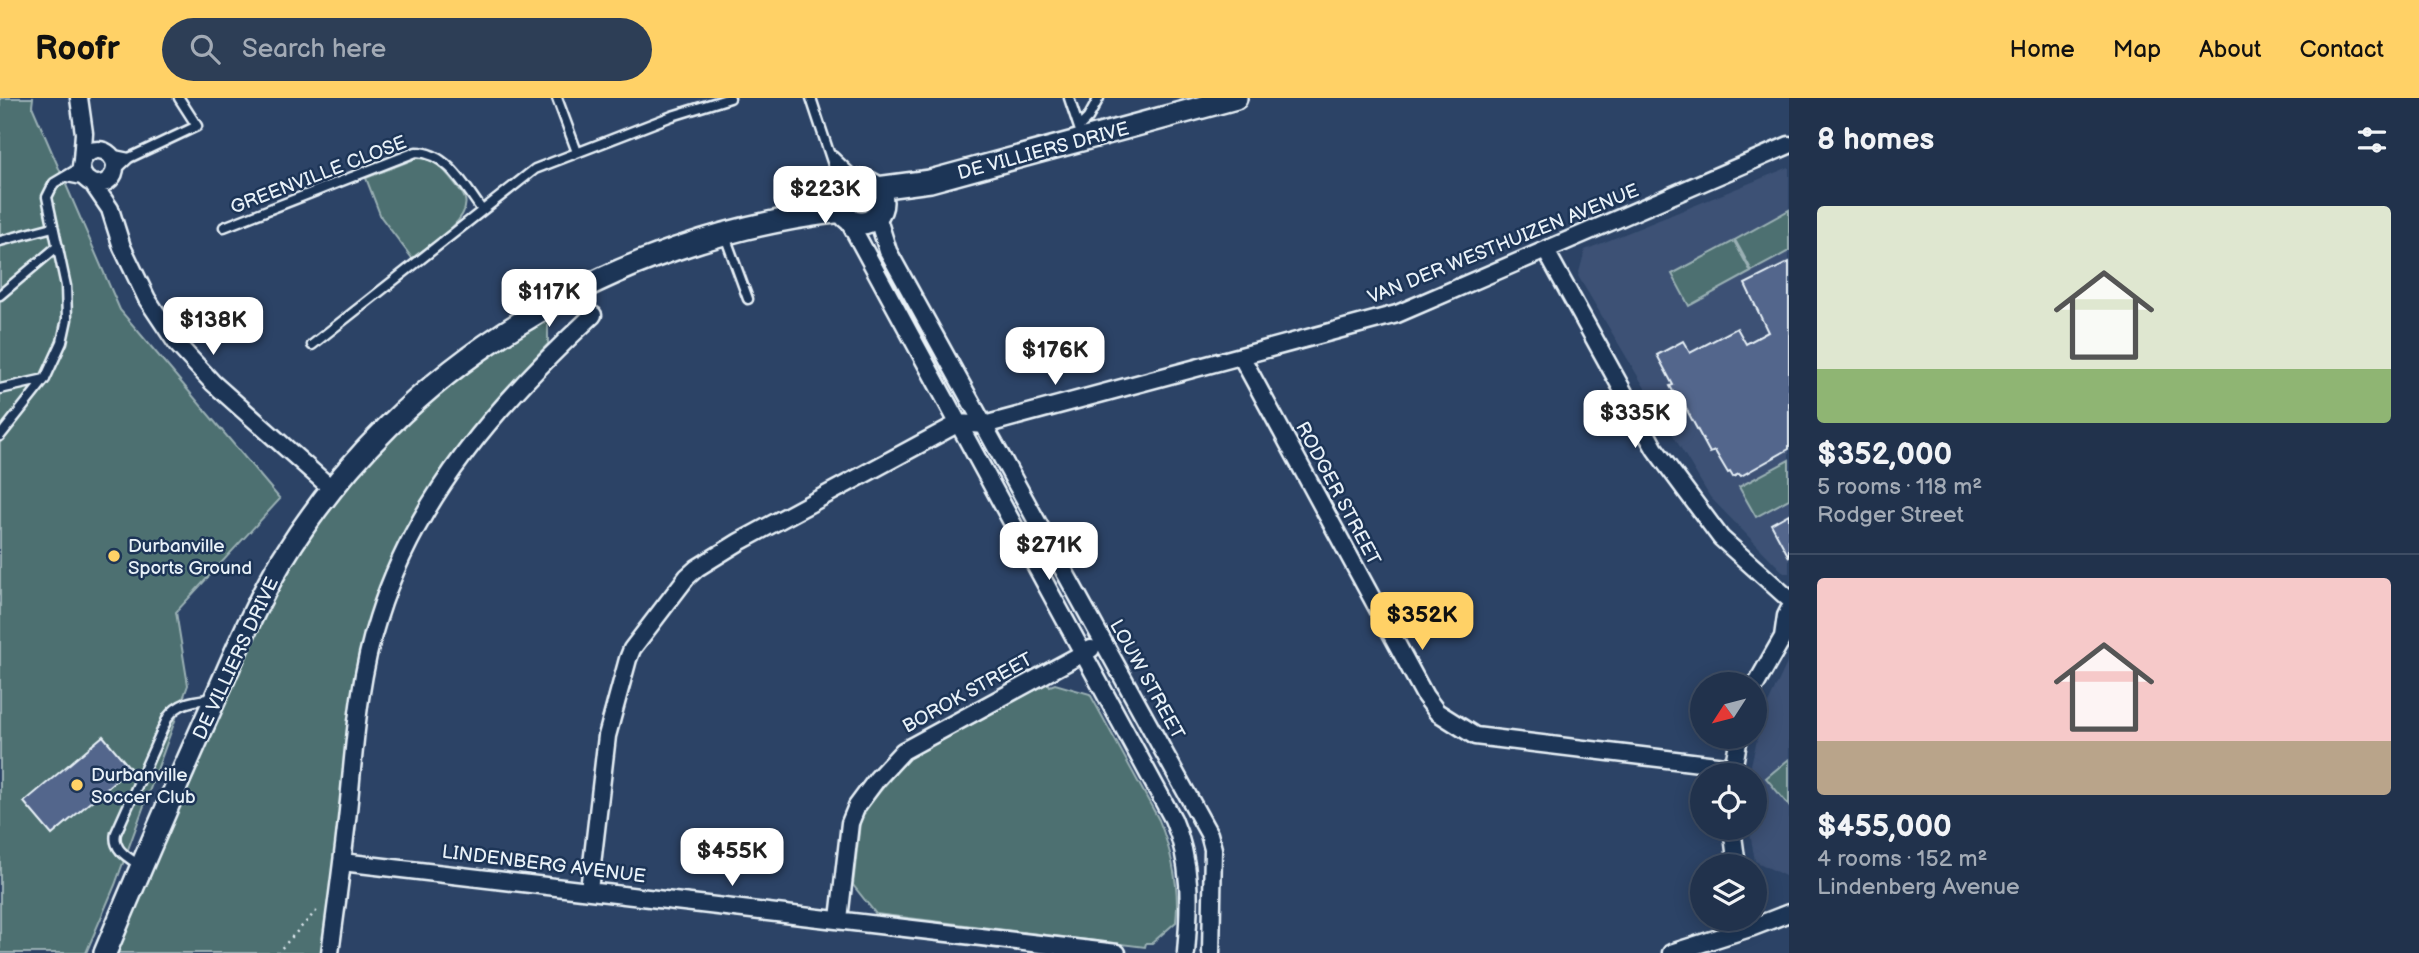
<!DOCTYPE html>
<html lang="en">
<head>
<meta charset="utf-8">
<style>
	body { margin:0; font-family:"Balsamiq Sans",sans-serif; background:#2d3e56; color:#f1f3f6; height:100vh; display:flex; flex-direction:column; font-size:26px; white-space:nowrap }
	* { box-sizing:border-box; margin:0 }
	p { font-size:23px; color:#a2aab5 }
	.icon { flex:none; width:38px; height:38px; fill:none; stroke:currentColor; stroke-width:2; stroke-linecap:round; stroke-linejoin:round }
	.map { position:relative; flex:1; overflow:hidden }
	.panel { display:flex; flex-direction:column; background:#21324c; width:630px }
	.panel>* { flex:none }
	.needle { width:46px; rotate:234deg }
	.fabs { position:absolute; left:1690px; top:574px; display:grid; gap:14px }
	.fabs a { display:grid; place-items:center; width:77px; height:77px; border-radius:50%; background:#21324c; box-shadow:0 4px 18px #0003,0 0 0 2px #3e4d64; font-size:35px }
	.price { position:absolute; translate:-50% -60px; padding:0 16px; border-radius:14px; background:#fff; color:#222; font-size:23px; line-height:46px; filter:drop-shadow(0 2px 4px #0008) }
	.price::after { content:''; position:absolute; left:50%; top:42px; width:21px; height:16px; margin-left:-10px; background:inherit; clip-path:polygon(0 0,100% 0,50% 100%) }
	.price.selected { background:#ffd166; color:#111 }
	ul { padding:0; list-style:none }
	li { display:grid; align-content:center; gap:14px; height:371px; padding:0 28px }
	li+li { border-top:2px solid #3e4d64 }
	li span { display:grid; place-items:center; height:217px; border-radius:7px; color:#555 }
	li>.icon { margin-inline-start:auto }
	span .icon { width:126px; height:126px; fill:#fffc; stroke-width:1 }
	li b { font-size:30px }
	h2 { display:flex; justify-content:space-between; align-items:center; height:84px; padding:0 28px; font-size:30px }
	header { display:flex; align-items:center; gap:42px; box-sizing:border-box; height:98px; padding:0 35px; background:#ffd166; color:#111 }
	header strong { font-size:33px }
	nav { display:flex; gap:38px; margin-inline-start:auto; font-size:24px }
	.search { width:490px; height:63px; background:#2d3e56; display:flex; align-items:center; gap:18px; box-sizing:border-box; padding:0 24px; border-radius:38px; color:#a2aab5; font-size:26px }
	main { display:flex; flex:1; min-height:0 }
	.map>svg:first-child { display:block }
</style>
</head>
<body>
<header>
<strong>Roofr</strong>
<div class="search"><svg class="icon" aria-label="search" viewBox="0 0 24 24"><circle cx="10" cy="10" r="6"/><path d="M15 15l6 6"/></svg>Search here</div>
<nav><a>Home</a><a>Map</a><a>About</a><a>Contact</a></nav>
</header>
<main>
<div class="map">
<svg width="1789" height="855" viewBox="0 0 1789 855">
	<rect width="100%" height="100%" fill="#2c4366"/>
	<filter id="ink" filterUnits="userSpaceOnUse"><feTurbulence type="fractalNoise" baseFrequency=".0143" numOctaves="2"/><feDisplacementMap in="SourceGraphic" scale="14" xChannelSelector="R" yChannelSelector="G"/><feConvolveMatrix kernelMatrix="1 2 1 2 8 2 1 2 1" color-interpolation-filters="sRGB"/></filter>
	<g filter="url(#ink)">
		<path fill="#3c5174" d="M 1789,69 L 1789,475 L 1784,475 L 1710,399 L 1578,178 L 1585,152 Z
			M 1789,561 L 1789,780 L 1755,763 L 1749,730 L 1755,730 L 1755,677 L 1750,677 L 1750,671 L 1763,616 Z"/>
		<path fill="#4d7071" stroke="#9ab0b4" stroke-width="2" d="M 0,0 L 33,0 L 32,8 L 120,212 L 280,401 L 176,514 L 188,587 L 115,787 L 86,855 L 0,855 Z
			M 417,60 C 432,60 440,67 449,78 C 454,85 462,92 465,101 C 471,123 428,148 412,160 L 381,119 L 366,80 Z
			M 1789,112 L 1789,153 L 1752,173 L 1735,142 Z
			M 1734,143 L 1751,174 L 1689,208 L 1672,176 Z
			M 584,197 L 592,208 L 584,214 L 572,208 L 548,222 L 548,246 C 480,317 424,390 385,482 L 324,855 L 116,855 L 256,532 L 309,437 L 374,353 L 429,300 L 506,241 Z
			M 1789,362 L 1789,401 L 1756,419 L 1739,389 Z
			M 1048,585 L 1050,588 L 1055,586 L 1090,596 L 1159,722 C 1172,755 1180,789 1176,824 L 1152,845 L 1146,845 L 1145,849 L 876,816 L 853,787 L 861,716 L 907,661 Z
			M 1789,661 L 1789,708 L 1766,680 Z"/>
		<path fill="#53668c" stroke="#e8f1f8" stroke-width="2" d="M 1789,164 L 1789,351 L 1741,378 L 1739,376 L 1733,379 L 1730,374 L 1728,375 L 1715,353 L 1710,355 L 1683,305 L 1680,306 L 1670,288 L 1673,287 L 1657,257 L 1683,243 L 1690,255 L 1737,230 L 1746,246 L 1768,234 L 1745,186 Z
			M 1789,416 L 1789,459 L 1771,426 Z
			M 103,638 L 130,670 L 52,737 L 24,704 Z"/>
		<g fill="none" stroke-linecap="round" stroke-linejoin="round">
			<g stroke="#e8f1f8" stroke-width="13">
				<path id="lane" d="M 557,0 L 577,54
					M 811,0 L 842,94
					M 1069,0 L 1083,42
					M 1079,29 L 1088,20 L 1099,0
					M 110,56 L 129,60
					M 833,58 L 859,83
					M 115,73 L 129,60 L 197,28 L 179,0
					M 67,79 L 87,83
					M 224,129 L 416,54 C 447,54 466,90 482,112
					M 725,138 L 748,201
					M 0,143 L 53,129
					M 0,197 L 58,148
					M 312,247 L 535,71 L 672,18 L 730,0
					M 0,291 L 45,281
					M 0,338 L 45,281 L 62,244 L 67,221 L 66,188 L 47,99 L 54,85 L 81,69
					M 141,768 C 129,760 112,752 116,735 L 168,619 C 180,603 194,603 214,600"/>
			</g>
			<g stroke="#e8f1f8" stroke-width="21">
				<path id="street" d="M 79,0 L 84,35 L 82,62
					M81 69a17 17 0 1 1 34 0a17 17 0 1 1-34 0Z
					M 93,86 L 110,111 L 122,149 L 147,201 L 177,246 L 213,285 L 332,391
					M 877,118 L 888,153 L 1209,736 L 1213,751 L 1211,855
					M 847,120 L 1173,721 C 1192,765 1190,807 1186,855
					M 1546,153 L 1655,351 L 1721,440 L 1789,501
					M 1241,258 L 1425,598 L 1437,614 L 1475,638 L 1733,669
					M 1755,588 L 1783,539 L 1786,518 L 1789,512
					M 1732,677 L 1739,639
					M 1732,730 L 1737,768
					M 342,764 L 1117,855
					M 589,792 L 607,638 L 628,561 L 632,551 L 687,479 L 697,470 L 739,444 L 959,325 L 984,327 L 1397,216 L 1789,47
					M 839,821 L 850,725 L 857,708 L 877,681 L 903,653 L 1091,551
					M 330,855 C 337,804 344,754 349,703 C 355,641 359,579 378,520 C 416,398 501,302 593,217
					M 1671,855 L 1753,829 L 1789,815"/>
			</g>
			<g stroke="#e8f1f8" stroke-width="26">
				<path id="secondary" d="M840 104a21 21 0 1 1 42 0a21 21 0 1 1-42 0Z
					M 877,90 L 930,83 L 1236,0
					M 105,855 C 138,776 172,697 207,619 C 231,566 252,512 282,462 C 402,266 615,139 842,113"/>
			</g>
			<path stroke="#e8f1f8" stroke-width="2.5" stroke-dasharray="2 5" stroke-linecap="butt" d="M 277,855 L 320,809"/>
			<use href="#lane" stroke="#1d3557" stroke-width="8"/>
			<use href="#street" stroke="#1d3557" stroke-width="16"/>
			<use href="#secondary" stroke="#1d3557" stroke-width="21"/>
		</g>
	</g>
	<g fill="#ffd166" stroke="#1d3557" stroke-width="2.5">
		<circle cx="114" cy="458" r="7"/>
		<circle cx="77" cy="687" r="7"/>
	</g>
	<g text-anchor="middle" stroke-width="5" stroke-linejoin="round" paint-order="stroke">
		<g font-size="19" fill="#e8f1f8" stroke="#1d3557">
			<text transform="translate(1043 52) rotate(-15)" y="7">DE VILLIERS DRIVE</text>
			<text transform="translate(318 76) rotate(-21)" y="7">GREENVILLE CLOSE</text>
			<text transform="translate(1503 145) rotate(-22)" y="7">VAN DER WESTHUIZEN AVENUE</text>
			<text transform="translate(1339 395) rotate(62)" y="7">RODGER STREET</text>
			<text transform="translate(235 560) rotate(-65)" y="7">DE VILLIERS DRIVE</text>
			<text transform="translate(1148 581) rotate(61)" y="7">LOUW STREET</text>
			<text transform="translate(967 594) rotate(-29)" y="7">BOROK STREET</text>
			<text transform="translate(544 765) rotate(7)" y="7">LINDENBERG AVENUE</text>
		</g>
		<g font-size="19" fill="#e8f1f8" stroke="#1d3557" text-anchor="start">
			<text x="128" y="454">Durbanville<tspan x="128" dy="22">Sports Ground</tspan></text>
			<text x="91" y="683">Durbanville<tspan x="91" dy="22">Soccer Club</tspan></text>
		</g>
	</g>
</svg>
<div class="fabs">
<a><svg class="needle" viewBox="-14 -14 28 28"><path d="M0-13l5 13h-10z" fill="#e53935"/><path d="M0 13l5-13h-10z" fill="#a2aab5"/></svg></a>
<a><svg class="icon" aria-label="locate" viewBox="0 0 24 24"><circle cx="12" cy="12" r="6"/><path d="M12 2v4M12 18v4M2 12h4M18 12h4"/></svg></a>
<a><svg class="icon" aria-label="layers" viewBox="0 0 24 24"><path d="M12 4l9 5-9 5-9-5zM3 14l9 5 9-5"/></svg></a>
</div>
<b class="price" style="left:825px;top:128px">$223K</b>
<b class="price" style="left:549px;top:231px">$117K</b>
<b class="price" style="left:213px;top:259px">$138K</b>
<b class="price" style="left:1055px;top:289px">$176K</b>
<b class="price" style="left:1635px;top:352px">$335K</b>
<b class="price" style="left:1049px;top:484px">$271K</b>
<b class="price selected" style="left:1422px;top:554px">$352K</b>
<b class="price" style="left:732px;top:790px">$455K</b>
</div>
<section class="panel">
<h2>8 homes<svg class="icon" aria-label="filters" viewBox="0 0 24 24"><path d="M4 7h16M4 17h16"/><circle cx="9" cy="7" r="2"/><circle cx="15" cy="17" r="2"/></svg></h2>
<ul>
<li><span style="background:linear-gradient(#dfe7d0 75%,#8fb573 0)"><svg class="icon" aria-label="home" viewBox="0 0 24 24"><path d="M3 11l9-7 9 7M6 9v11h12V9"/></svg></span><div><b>$352,000</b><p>5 rooms · 118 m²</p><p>Rodger Street</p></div></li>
<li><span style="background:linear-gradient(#f6c9c9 75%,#b9a48a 0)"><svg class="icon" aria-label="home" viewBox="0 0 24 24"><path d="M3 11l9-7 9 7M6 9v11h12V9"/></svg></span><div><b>$455,000</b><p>4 rooms · 152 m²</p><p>Lindenberg Avenue</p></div></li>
</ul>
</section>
</main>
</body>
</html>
